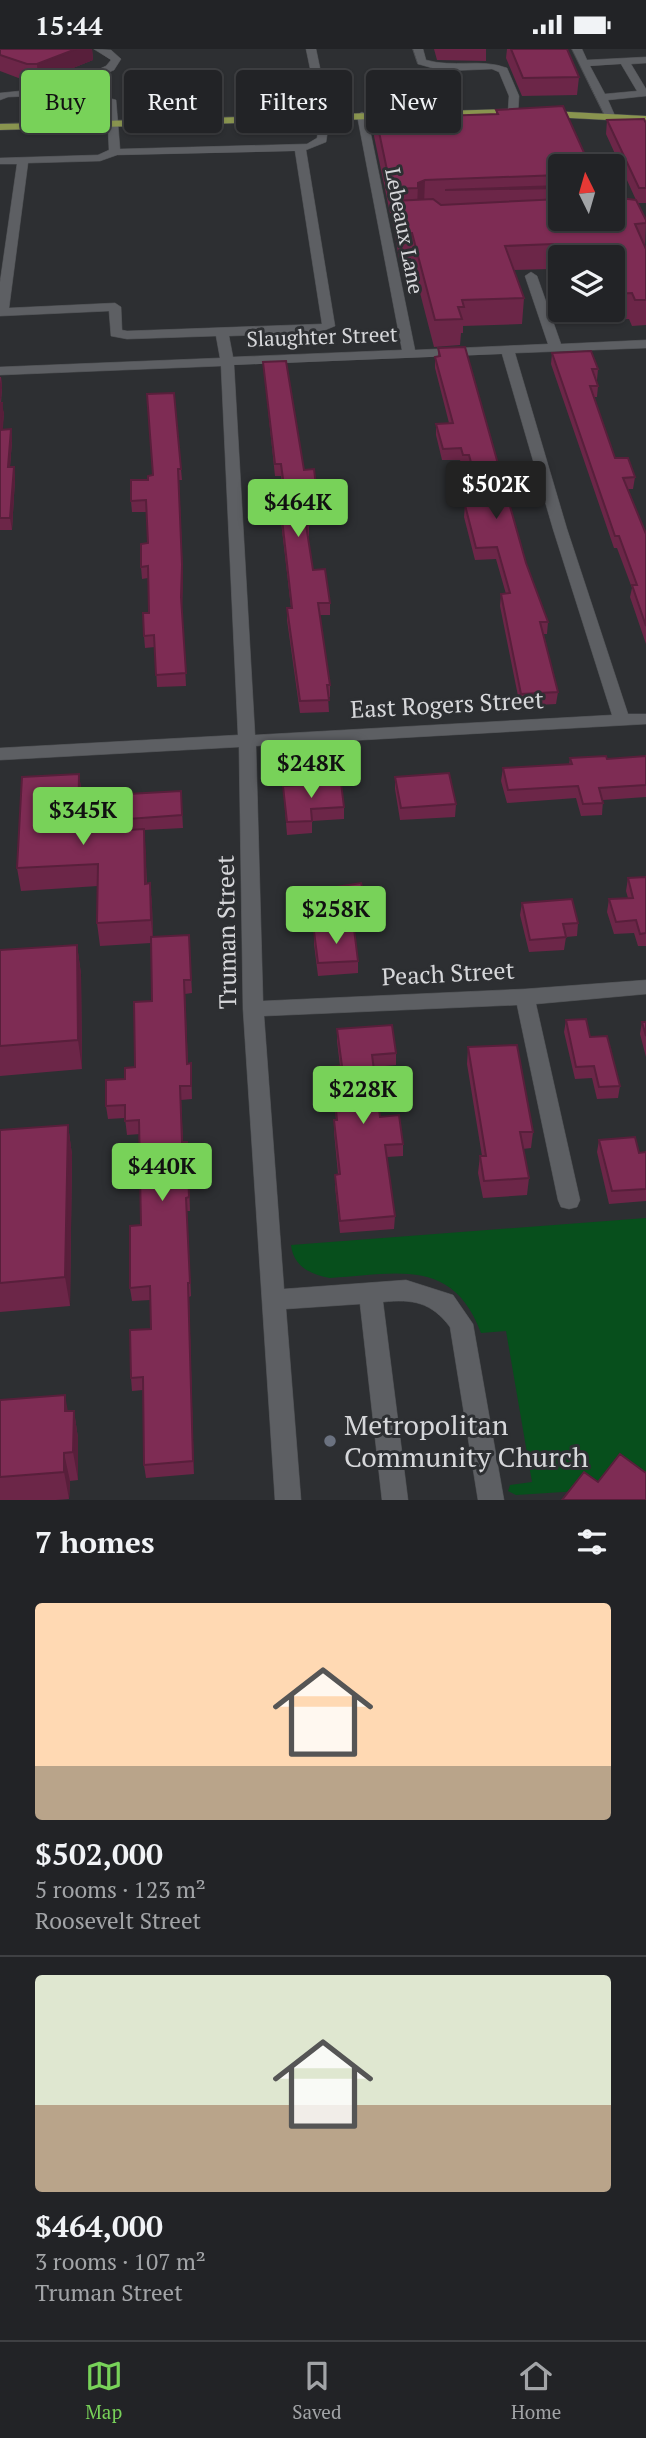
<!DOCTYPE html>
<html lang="en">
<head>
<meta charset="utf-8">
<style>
	body { margin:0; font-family:"PT Serif",serif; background:#2e2f32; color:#f1f3f6; height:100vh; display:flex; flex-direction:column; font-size:26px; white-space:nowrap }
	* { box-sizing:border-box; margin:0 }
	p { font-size:23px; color:#a2a4a7 }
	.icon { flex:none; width:38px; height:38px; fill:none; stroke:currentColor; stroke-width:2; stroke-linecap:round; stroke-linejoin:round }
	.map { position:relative; height:1451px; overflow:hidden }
	.panel { display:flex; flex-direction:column; background:#222326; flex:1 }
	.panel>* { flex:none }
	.banner { position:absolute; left:21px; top:21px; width:606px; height:63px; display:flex; gap:14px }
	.needle { width:46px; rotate:355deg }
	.tools { position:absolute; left:548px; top:105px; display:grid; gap:14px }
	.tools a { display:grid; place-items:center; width:77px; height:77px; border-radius:7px; background:#222326; box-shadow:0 2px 5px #0004,0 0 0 2px #3f4043; font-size:35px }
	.price { position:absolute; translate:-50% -60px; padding:0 16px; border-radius:7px; background:#78d259; color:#111; font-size:23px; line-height:46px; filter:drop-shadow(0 2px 4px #0008) }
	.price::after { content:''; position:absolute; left:50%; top:42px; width:21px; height:16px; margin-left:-10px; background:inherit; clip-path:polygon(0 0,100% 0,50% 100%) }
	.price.active { background:#222; color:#fff }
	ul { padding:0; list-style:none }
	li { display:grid; align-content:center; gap:14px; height:371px; padding:0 35px }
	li+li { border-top:2px solid #3f4043 }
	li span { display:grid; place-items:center; height:217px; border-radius:7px; color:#555 }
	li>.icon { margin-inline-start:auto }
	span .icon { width:126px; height:126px; fill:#fffc; stroke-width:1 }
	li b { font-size:30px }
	h2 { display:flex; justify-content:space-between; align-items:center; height:84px; padding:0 35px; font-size:30px }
	.tag { padding:0 24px; border-radius:7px; background:#222326; box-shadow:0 2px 5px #0004,0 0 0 2px #3f4043; font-size:24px; line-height:63px }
	.tag.active { background:#78d259; color:#111 }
	.status { display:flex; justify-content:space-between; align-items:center; height:49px; padding:0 35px; background:#222326; direction:ltr }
	.status svg { height:19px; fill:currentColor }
	.menu { display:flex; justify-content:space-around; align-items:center; height:98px; border-top:2px solid #3f4043; background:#222326; font-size:19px; color:#a2a4a7 }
	.menu a { display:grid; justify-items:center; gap:4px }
	.menu .active { color:#78d259 }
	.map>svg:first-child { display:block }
</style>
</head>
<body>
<div class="status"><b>15:44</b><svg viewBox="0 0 49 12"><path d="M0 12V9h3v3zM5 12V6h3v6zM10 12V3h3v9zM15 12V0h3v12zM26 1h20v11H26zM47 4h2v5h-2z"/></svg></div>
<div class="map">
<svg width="646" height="1451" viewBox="0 0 646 1451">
	<rect width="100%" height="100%" fill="#2d2f32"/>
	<path fill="#074f1c" d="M 646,1169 L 646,1443 L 594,1450 L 579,1442 L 516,1446 L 508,1442 L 510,1436 L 532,1433 L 506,1282 L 481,1284 C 453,1208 396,1225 330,1229 C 311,1226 293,1217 291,1196 Z"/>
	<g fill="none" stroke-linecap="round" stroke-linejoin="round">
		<g stroke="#4b4d50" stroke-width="1">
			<path id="minor" d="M 94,0 L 111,1 L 121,10 L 114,21 L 73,39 L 116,51 L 120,100 L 307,95 L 317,89 L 320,67 L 306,0 L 316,0 L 330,67 L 326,93 L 306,101 L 335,277 L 318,284 L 229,287 L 233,308 L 402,301 L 357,66 L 362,63 L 367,66 L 415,301 L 548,295 L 525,227 L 531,223 L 537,227 L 561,295 L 646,291 L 646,299 L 515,304 L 567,480 L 628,665 L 646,665 L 646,675 L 256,697 L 263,952 L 525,940 L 646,931 L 646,945 L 536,955 L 580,1151 L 577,1158 L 569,1160 L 561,1158 L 558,1151 L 517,956 L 264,967 L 284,1240 L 406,1231 L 453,1246 L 473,1275 L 504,1451 L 478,1451 L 450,1278 C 431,1253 413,1250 383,1253 L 408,1451 L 382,1451 L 360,1255 L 286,1260 L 301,1451 L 275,1451 L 243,960 L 239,698 L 0,711 L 0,699 L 238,686 L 221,317 L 0,326 L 0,318 L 220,309 L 216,287 L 127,290 L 111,287 L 109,262 L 0,267 L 0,233 L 17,115 L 0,115 L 0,109 L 98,106 L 109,101 L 107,55 L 71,45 L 8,48 L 0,51 L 0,44 L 60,38 L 106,17 L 111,11 ZM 295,102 L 322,275 L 127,282 L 122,281 L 121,258 L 115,254 L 9,259 L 28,114 L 100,112 L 117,106 ZM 502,305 L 553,480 L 612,666 L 255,686 L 234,316 Z
				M 413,0 L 423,0 L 426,11 C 453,19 481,9 507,19 L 519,47 L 518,63 L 513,66 L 508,63 L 509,47 L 499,23 L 492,20 L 443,22 L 418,15 Z
				M 572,0 L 582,0 L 587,11 L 646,8 L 646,14 L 631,15 L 646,40 L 646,47 L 608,51 L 615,67 L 606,69 ZM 621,15 L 637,42 L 605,45 L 590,17 Z"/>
		</g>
		<g stroke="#4b4d50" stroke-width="1">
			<path id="major" d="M 513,60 L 646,67 L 646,73 L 513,66 L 0,81 L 0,75 Z"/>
		</g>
		<use href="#minor" fill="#5d5f63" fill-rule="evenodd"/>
		<use href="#major" fill="#89944f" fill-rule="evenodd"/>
	</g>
	<path fill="#6c2648" d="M 0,0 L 92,0 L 93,11 L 38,33 L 29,33 L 0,22 Z
		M 434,0 L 486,0 L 486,12 L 437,11 Z
		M 507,0 L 567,0 L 579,28 L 577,46 L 522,47 L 506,9 Z
		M 496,61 L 560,117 L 560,170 L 636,151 L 606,85 L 607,71 L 646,74 L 646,154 L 638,154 L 646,171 L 645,198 L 646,200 L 646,276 L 632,277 L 629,270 L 571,272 L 566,261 L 612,261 L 612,208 L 560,208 L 560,244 L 551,220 L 514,221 L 524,249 L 522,275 L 463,277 L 463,284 L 461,284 L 460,296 L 434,298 L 411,209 L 399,209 L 393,176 L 393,164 L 390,164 L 374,87 L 375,64 L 440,67 L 496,65 Z
		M 438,299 L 526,514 L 548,573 L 547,585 L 543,585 L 558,643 L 556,655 L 520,657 L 500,557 L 501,545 L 506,545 L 496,510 L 475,511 L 464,468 L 465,456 L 479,455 L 468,418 L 462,418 L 460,411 L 442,411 L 436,386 L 436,375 L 449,374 L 435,319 L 435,308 L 438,308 Z
		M 552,304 L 598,320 L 597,331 L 596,331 L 598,337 L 597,348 L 594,348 L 615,409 L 635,428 L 633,440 L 628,440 L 646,485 L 646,595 L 630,548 L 632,539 L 617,499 L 614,499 L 551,315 Z
		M 263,313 L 304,421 L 317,445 L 317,456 L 315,456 L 316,475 L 309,476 L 309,487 L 308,487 L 313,521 L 330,554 L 330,566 L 320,566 L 330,636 L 330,648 L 328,648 L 329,663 L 300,664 L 287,571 L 287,559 L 291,559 L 280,464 L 280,452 L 284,452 L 281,427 L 275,427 Z
		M 0,328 L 1,328 L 2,339 L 1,354 L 4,365 L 2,381 L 11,380 L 12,392 L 10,418 L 14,418 L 15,430 L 12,481 L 0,481 Z
		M 174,344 L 182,431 L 179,431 L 183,527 L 182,560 L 186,637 L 157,638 L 155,598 L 145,599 L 144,587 L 149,564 L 148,529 L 142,530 L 141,518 L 148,494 L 147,463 L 132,463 L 131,452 L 148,431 L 153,426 Z
		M 646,707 L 646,748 L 603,751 L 602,766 L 581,767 L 576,749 L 507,754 L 501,732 L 503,719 L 569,716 L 570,709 L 607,710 Z
		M 79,725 L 82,747 L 81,784 L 129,781 L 128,770 L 181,742 L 183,779 L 144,781 L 147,835 L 150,834 L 152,857 L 153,888 L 189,886 L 192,944 L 185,945 L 188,1015 L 191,1014 L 192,1050 L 181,1051 L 183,1093 L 188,1106 L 190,1162 L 187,1162 L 191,1247 L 189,1248 L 194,1425 L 146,1429 L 144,1416 L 143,1341 L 132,1342 L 131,1329 L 151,1280 L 150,1251 L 132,1252 L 130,1239 L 141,1176 L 140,1085 L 127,1086 L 125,1069 L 108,1070 L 106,1057 L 125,1030 L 135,1018 L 152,952 L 151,894 L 100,897 L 97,874 L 98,837 L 21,842 L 17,819 Z
		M 395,728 L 456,755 L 455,768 L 400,771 L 395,740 Z
		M 283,737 L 344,758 L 344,770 L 312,772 L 312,784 L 287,786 Z
		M 646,828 L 646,897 L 638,897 L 634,884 L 614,885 L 607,863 L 609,850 L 628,849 L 626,842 L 628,829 Z
		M 329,839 L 367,855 L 367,861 L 335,866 L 329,845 Z
		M 522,854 L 578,874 L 577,887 L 566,888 L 564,901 L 529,903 L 520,866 Z
		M 314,882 L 358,912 L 358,924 L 318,927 L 314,895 Z
		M 77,896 L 81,925 L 82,1020 L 0,1027 L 0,901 Z
		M 566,971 L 590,988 L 620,1037 L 618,1049 L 597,1050 L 592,1029 L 575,1030 L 564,983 Z
		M 642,973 L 646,973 L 646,1008 L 640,985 Z
		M 337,980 L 396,1004 L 396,1016 L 374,1018 L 380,1068 L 403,1095 L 403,1107 L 387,1108 L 395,1167 L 394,1180 L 340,1184 L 335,1138 L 335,1126 L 338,1125 L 334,1083 L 334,1071 L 336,1071 L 332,1031 L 332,1018 L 340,1017 L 337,992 Z
		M 468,998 L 533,1083 L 531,1099 L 523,1100 L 529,1129 L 527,1146 L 483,1149 L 478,1124 L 480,1107 L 482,1107 L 467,1015 Z
		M 68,1076 L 72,1106 L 70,1257 L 0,1263 L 0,1081 Z
		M 599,1091 L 639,1104 L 646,1103 L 646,1152 L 609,1155 L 597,1103 Z
		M 0,1351 L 68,1362 L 74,1362 L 78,1389 L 78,1431 L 70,1432 L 69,1450 L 56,1451 L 0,1451 Z"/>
	<path fill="#581f3b" d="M 76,0 L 92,0 L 93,11 L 38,33 L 37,15 Z
		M 425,131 L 424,155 L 417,159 L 418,134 Z
		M 1,328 L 2,339 L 0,358 L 0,335 Z
		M 2,354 L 4,365 L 2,392 L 0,381 Z
		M 11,380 L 12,392 L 9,430 L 8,418 Z
		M 14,418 L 15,430 L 12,481 L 10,469 Z
		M 178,420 L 183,527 L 182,560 Z
		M 79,725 L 82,747 L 81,807 L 78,784 Z
		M 144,780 L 146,803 L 147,857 L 145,835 Z
		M 150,834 L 152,857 L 153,894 L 151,871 Z
		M 77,896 L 81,925 L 82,1020 L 78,991 Z
		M 68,1076 L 72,1106 L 70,1257 L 65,1228 Z
		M 188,1234 L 189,1248 L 194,1425 L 193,1412 Z
		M 65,1346 L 70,1374 L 65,1362 Z
		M 74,1362 L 78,1389 L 78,1431 L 73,1403 Z
		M 64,1404 L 70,1432 L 69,1450 L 64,1423 Z"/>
	<path fill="#7e2c54" stroke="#581f3b" stroke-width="2" d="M 0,0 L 76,0 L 37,15 L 27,15 L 0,6 Z
		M 511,0 L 567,0 L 579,28 L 523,29 Z
		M 563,57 L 590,117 L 560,117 L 560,126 L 425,131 L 418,134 L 418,139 L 391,140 L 375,64 L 439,63 L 440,67 L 498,65 L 496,61 Z
		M 644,70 L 646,74 L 646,139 L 639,139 L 607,71 Z
		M 560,137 L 560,139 L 445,141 Z
		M 612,148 L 636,151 L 646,171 L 646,174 L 635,175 L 646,200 L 646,251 L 635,251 L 632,244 L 612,245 L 612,208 L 560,208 L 560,213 L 553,195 L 505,197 L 524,249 L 462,251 L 464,258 L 458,258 L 462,270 L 435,271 L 412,184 L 400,184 L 393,152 L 433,150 L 441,156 L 560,150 L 560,170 L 612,170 Z
		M 465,298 L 526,514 L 548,573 L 540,573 L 558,643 L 521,645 L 501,545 L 510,544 L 497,498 L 476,499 L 465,456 L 482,455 L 469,406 L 463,406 L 461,399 L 443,400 L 436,375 L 453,374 L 435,308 L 440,307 L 438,299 Z
		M 591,302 L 598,320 L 592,320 L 598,337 L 590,337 L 615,409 L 628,409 L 635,428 L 623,429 L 646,485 L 646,577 L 632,536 L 637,536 L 619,487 L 615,487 L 552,304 Z
		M 286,312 L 304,421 L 314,420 L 317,445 L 313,445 L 316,463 L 308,464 L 309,476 L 306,476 L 313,521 L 325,520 L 330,554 L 318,554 L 330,636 L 327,636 L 329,651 L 300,652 L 287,559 L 292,559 L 280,452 L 286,452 L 281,415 L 275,415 L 263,313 Z
		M 174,344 L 181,420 L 178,420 L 182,516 L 181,548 L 186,624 L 156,626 L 154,586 L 144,587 L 143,564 L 149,564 L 148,517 L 141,518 L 141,495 L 148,494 L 146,451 L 131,452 L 131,431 L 148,431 L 148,427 L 153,426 L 147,345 Z
		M 0,354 L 2,354 L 0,381 L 11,380 L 8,418 L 14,418 L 10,469 L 0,469 Z
		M 606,707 L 607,710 L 646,707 L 646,736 L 599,739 L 603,754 L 583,755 L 578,737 L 508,741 L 503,719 L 572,715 L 570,709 Z
		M 449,724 L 456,755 L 401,759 L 395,728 Z
		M 79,725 L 78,784 L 144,780 L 145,835 L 150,834 L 151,871 L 97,874 L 98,815 L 17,819 L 22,728 Z
		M 341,734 L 344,758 L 311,760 L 312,772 L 287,773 L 283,737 Z
		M 181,742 L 182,766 L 128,770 L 128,745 Z
		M 646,828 L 646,884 L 640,885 L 636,871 L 616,873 L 609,850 L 633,849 L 628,829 Z
		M 361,834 L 367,855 L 335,859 L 329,839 Z
		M 572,850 L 578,874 L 563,875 L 566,888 L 530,891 L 522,854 Z
		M 354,880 L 358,912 L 318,914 L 314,882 Z
		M 189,886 L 191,931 L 184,931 L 187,1015 L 191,1014 L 191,1037 L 180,1037 L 182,1093 L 187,1093 L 189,1148 L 186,1149 L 190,1234 L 188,1234 L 193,1412 L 144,1416 L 143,1328 L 131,1329 L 130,1281 L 151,1280 L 150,1237 L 130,1239 L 130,1177 L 141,1176 L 139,1071 L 125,1072 L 125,1056 L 106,1057 L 106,1031 L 125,1030 L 125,1019 L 135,1018 L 134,953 L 152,952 L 151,888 Z
		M 77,896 L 78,991 L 0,997 L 0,901 Z
		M 586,970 L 590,988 L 607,987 L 620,1037 L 599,1038 L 594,1017 L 576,1018 L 566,971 Z
		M 642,973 L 646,973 L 646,987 Z
		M 392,976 L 396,1004 L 372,1006 L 380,1068 L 399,1066 L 403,1095 L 385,1096 L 395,1167 L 340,1172 L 335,1126 L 340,1125 L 334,1071 L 337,1071 L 332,1018 L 342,1017 L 337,980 Z
		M 517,996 L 533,1083 L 520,1083 L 529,1129 L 484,1132 L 480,1107 L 486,1107 L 468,998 Z
		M 68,1076 L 65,1228 L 0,1234 L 0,1081 Z
		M 635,1088 L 639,1104 L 646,1103 L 646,1140 L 612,1142 L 599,1091 Z
		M 65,1346 L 65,1362 L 74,1362 L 73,1403 L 64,1404 L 64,1423 L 0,1428 L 0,1351 Z
		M 620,1405 L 646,1424 L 646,1451 L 562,1451 L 584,1423 L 598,1433 Z"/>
	<circle fill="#6b7280" stroke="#2d2f32" stroke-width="2.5" cx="330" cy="1392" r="7"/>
	<g text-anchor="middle" stroke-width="6" stroke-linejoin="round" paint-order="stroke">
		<g font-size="21" fill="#d6d7da" stroke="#2d2f32">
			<text transform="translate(404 182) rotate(79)" y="7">Lebeaux Lane</text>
			<text transform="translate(322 288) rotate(-2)" y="7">Slaughter Street</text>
		</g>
		<g font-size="24" fill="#d6d7da" stroke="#2d2f32">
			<text transform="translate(447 656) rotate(-3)" y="8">East Rogers Street</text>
			<text transform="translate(227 883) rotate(-91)" y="8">Truman Street</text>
			<text transform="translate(448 925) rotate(-3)" y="8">Peach Street</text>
		</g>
		<g font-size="28" fill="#d6d7da" stroke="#2d2f32" text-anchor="start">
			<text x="344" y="1386">Metropolitan<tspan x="344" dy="32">Community Church</tspan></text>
		</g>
	</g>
</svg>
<div class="tools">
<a><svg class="needle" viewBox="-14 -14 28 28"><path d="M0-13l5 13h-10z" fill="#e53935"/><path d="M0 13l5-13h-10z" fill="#a2a4a7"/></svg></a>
<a><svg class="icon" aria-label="layers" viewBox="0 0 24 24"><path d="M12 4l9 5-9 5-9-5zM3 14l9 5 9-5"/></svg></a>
</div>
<b class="price active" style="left:496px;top:472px">$502K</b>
<b class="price" style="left:298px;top:490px">$464K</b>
<b class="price" style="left:311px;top:751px">$248K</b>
<b class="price" style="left:83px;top:798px">$345K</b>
<b class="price" style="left:336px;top:897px">$258K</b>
<b class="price" style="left:363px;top:1077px">$228K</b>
<b class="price" style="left:162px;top:1154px">$440K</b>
<div class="banner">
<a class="tag active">Buy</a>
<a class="tag">Rent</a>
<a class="tag">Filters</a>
<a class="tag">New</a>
</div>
</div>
<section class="panel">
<h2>7 homes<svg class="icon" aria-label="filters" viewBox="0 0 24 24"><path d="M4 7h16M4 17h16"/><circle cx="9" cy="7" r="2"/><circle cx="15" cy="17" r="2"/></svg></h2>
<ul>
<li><span style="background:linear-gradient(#ffd9b3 75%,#b9a48a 0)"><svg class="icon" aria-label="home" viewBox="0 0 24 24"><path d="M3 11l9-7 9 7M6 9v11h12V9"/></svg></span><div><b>$502,000</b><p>5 rooms · 123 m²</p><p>Roosevelt Street</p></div></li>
<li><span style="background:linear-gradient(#dfe7d0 60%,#b9a48a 0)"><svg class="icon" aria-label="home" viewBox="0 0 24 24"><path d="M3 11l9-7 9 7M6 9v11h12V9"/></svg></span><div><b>$464,000</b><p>3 rooms · 107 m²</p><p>Truman Street</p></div></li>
</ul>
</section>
<nav class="menu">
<a class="active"><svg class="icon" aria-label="map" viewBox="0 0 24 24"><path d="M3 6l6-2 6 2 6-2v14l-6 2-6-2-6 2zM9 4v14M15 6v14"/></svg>Map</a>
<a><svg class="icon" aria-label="saved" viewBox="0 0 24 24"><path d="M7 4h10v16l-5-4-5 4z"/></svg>Saved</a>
<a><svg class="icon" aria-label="home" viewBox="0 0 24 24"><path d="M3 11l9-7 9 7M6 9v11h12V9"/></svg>Home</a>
</nav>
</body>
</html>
